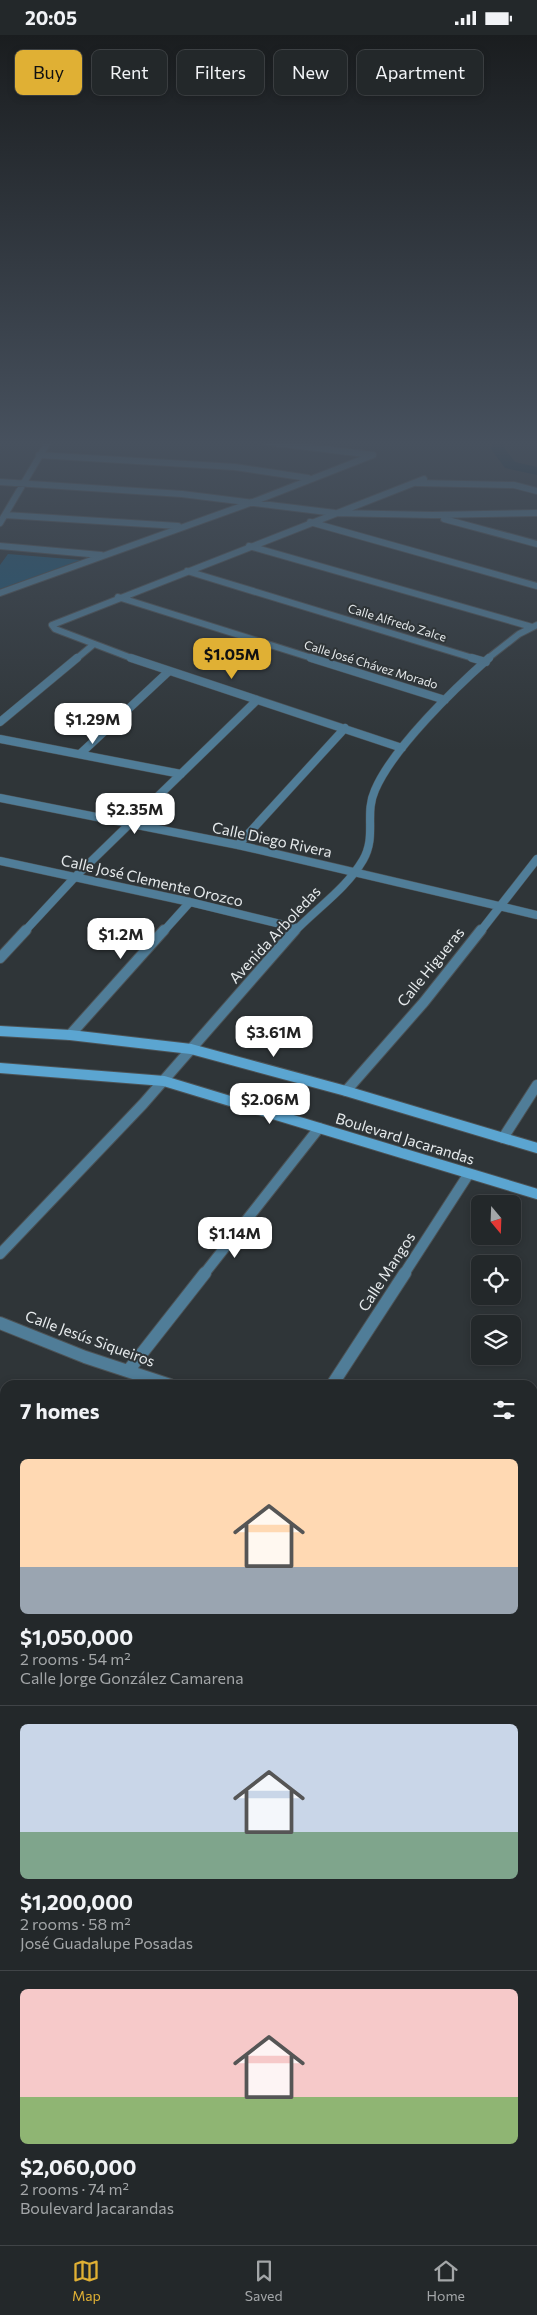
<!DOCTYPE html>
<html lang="en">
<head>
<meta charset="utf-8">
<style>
	body { margin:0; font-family:Commissioner,sans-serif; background:#2f3436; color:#f1f3f6; height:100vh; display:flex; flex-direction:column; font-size:19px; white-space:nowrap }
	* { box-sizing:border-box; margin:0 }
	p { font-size:16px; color:#a3a6a8 }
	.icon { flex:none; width:28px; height:28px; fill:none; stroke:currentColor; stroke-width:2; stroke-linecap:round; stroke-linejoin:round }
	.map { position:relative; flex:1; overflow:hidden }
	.details { position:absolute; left:0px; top:1345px; width:538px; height:865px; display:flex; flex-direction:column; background:#23282a; border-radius:15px 15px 0 0; box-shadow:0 2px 8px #0003,0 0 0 1px #404447 }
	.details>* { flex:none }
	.banner { position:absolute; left:15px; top:15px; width:508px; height:45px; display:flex; gap:10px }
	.needle { width:32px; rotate:161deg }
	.fabs { position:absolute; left:471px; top:1160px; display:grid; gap:10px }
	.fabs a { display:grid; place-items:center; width:50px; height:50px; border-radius:8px; background:#23282a; box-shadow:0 2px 8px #0003,0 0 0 1px #404447; font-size:25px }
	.price { position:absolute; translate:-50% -42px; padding:0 11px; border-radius:10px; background:#fff; color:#222; font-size:16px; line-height:32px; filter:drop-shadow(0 1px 2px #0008) }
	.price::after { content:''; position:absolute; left:50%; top:30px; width:15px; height:11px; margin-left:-8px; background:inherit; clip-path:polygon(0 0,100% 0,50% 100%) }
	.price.current { background:#e0b034; color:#111 }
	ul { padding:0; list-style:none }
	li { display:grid; align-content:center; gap:10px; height:265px; padding:0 20px }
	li+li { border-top:1px solid #404447 }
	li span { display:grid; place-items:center; height:155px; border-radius:8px; color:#555 }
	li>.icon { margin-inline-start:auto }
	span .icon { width:90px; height:90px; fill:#fffc; stroke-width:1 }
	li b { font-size:21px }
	h2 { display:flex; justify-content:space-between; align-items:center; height:60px; padding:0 20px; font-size:21px }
	.tag { padding:0 18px; border-radius:8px; background:#23282a; box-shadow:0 2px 8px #0003,0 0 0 1px #404447; font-size:18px; line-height:45px }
	.tag.current { background:#e0b034; color:#111 }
	.status { display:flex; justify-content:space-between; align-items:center; height:35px; padding:0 25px; background:#23282a; direction:ltr }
	.status svg { height:14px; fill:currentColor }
	.dock { display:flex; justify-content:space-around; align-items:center; height:70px; border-top:1px solid #404447; background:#23282a; font-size:14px; color:#a3a6a8 }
	.dock a { display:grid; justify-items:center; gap:2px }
	.dock .current { color:#e0b034 }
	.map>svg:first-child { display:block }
</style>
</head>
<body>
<div class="status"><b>20:05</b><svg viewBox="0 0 49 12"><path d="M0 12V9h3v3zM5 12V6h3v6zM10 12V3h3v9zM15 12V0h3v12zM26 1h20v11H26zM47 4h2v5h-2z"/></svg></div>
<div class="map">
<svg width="537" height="2210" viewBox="0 0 537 2210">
	<rect width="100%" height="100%" fill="#2f3538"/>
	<path fill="#1e5675" d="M 8,519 L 81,525 L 0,554 L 0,530 Z"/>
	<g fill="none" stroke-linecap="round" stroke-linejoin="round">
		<path fill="#032536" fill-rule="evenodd" d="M 492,407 L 505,407 L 505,414 L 515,427 L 537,432 L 537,440 L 505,433 L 491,414 Z"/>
		<g stroke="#4c5255" stroke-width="8">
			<path id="minor-far4" d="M 267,407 L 373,420
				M 39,420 L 235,432 L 308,443
				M 0,447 L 182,459 L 335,478 L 432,480 L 537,478
				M 417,448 L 514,450 L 537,456
				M 5,480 L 178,491
				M 444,484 L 537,509
				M 310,487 L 537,551
				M 0,488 L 48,407
				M 0,511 L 101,520
				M 249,511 L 532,592
				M 187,536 L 476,624
				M 0,558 L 253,467 L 373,420
				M 118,562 L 315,624
				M 76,624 L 94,609
				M 134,624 L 55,594 L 52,590 L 424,444
				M 487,624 L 519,599 L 537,590"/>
		</g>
		<g stroke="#4c5255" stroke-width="9">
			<path id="minor-far3" d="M 131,623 L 402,713
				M 311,623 L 445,665
				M 472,623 L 486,627
				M 0,687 L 77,623
				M 0,704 L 181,739
				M 80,719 L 168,637
				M 0,763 L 238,810 L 537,880
				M 238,810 L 345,693
				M 0,826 L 190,867 L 297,893
				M 24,897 L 75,842 L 257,665
				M 163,897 L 190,867
				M 294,897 C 317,873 346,854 363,825 C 377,801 364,779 375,755 C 393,713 454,654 489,623
				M 480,897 L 537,824"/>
		</g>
		<g stroke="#4c5255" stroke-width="12">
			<path id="minor-far2" d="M 0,923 L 26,895
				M 70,1000 L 164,895
				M 346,1056 L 424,967 L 481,895
				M 503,1103 L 537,1050
				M 0,1219 L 143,1069 L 295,895
				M 204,1239 L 319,1093
				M 404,1239 L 468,1140"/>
		</g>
		<g stroke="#4c5255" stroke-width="14">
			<path id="minor-far1" d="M 0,1288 L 85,1322 L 170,1350
				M 128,1336 L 205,1238
				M 332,1350 L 405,1238
				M 532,1379 L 537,1371
				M 0,1462 L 5,1464
				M 532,1470 L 537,1472
				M 0,1650 L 5,1652
				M 532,1667 L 537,1669"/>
		</g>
		<g stroke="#4c5255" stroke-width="18">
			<path id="minor" d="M 532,1871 L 537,1873
				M 0,1881 L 5,1883
				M 532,2127 L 537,2128
				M 0,2159 L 5,2162
				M 85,2205 L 95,2210
				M 72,2210 L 75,2205"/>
		</g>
		<g stroke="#4c5255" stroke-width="12">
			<path id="secondary" d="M 0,996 L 70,1000 L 191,1014 L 346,1056 L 537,1113
				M 0,1033 L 164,1046 L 537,1159"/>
		</g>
		<use href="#minor-far4" stroke="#507d98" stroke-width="6"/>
		<use href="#minor-far3" stroke="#507d98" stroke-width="8"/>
		<use href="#minor-far2" stroke="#507d98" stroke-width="10"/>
		<use href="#minor-far1" stroke="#507d98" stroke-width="12"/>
		<use href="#minor" stroke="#507d98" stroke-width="15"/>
		<use href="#secondary" stroke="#5ba5d1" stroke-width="10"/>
	</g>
	<linearGradient id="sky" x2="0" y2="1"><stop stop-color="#1a1d1f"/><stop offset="0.57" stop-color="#47515e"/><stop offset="1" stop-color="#47515e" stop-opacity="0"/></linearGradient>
	<rect width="537" height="716" fill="url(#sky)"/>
	<g text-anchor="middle" stroke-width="4" stroke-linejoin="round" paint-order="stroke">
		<g font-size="12" fill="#e6eaec" stroke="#2f3538">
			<text transform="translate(397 588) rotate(17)" y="4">Calle Alfredo Zalce</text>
			<text transform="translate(371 630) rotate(17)" y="4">Calle José Chávez Morado</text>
		</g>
		<g font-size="15" fill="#e6eaec" stroke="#2f3538">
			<text transform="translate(272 805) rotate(12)" y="5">Calle Diego Rivera</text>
			<text transform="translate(152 846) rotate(13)" y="5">Calle José Clemente Orozco</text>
			<text transform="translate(275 900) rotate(-47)" y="5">Avenida Arboledas</text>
			<text transform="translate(431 932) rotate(-51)" y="5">Calle Higueras</text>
			<text transform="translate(405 1104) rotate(17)" y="5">Boulevard Jacarandas</text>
			<text transform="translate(387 1237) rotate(-57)" y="5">Calle Mangos</text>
			<text transform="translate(90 1304) rotate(20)" y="5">Calle Jesús Siqueiros</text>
		</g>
	</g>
</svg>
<div class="fabs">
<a><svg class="needle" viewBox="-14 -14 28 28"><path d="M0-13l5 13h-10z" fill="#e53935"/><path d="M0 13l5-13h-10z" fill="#a3a6a8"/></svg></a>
<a><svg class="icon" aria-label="locate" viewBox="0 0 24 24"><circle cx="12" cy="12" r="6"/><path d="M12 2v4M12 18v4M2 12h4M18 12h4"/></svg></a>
<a><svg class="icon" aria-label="layers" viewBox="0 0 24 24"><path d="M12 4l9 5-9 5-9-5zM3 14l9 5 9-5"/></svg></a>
</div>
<b class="price current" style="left:232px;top:645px">$1.05M</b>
<b class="price" style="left:93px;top:710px">$1.29M</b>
<b class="price" style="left:135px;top:800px">$2.35M</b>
<b class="price" style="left:121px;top:925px">$1.2M</b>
<b class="price" style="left:274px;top:1023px">$3.61M</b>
<b class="price" style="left:270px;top:1090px">$2.06M</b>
<b class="price" style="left:235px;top:1224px">$1.14M</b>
<div class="banner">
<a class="tag current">Buy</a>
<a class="tag">Rent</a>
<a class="tag">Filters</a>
<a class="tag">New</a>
<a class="tag">Apartment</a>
</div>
<section class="details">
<h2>7 homes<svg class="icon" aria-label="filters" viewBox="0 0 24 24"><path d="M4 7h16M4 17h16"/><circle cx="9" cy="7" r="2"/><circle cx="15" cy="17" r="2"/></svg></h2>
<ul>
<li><span style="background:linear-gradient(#ffd9b3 70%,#9aa5b1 0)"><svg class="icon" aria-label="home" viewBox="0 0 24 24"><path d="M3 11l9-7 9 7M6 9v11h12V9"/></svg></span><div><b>$1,050,000</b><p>2 rooms · 54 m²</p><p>Calle Jorge González Camarena</p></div></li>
<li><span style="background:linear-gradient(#c9d6e8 70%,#7fa58c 0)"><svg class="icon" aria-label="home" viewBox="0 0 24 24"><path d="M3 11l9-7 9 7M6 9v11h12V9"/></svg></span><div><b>$1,200,000</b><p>2 rooms · 58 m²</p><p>José Guadalupe Posadas</p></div></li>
<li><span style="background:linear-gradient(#f6c9c9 70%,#8fb573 0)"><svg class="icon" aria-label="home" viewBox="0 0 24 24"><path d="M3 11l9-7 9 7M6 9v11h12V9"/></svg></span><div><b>$2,060,000</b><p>2 rooms · 74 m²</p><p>Boulevard Jacarandas</p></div></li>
</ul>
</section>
</div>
<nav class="dock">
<a class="current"><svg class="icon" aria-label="map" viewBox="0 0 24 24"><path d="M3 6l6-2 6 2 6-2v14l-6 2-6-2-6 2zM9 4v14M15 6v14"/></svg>Map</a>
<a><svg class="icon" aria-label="saved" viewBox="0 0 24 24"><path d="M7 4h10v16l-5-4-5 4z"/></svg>Saved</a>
<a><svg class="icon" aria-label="home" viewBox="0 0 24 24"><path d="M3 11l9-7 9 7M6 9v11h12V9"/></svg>Home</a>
</nav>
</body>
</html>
